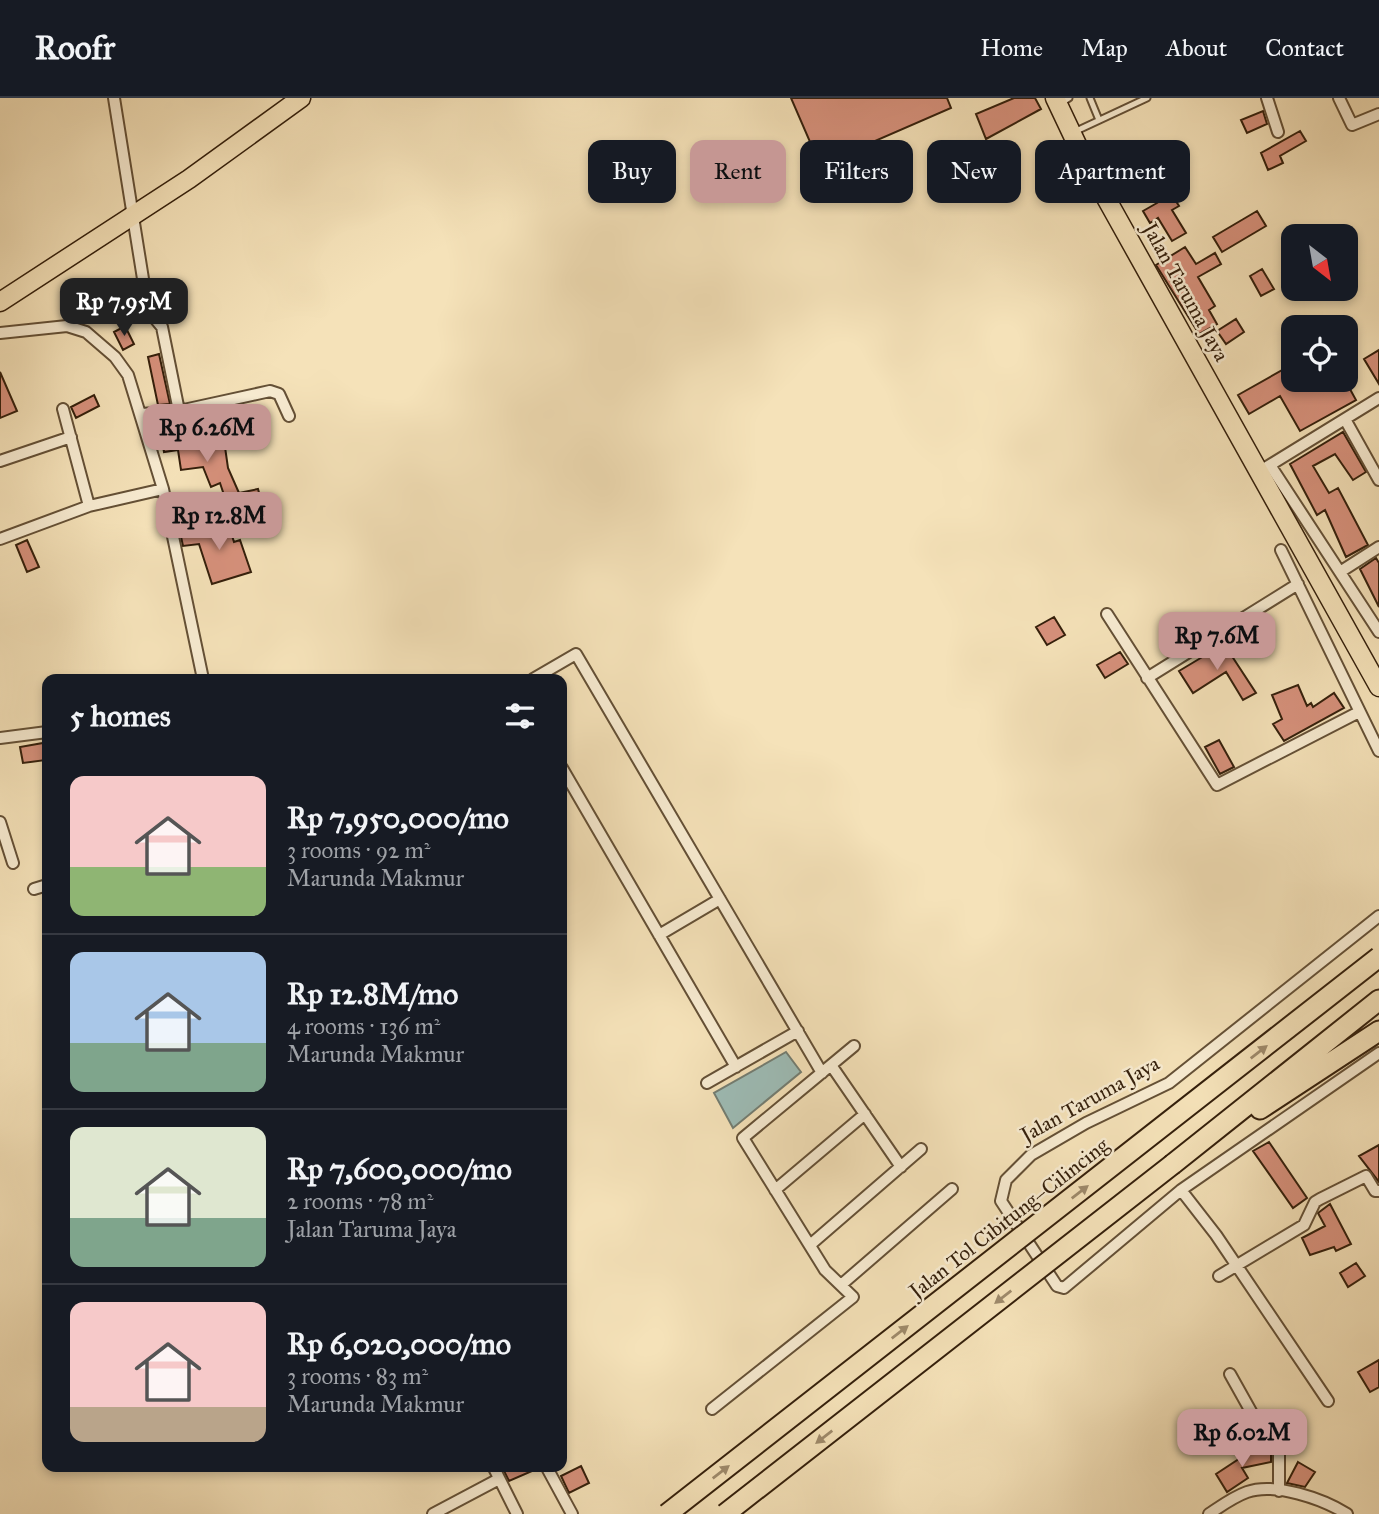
<!DOCTYPE html>
<html lang="en">
<head>
<meta charset="utf-8">
<style>
	body { margin:0; font-family:"IM FELL Great Primer",serif; background:#20242c; color:#f1f3f6; height:100vh; display:flex; flex-direction:column; font-size:26px; white-space:nowrap }
	* { box-sizing:border-box; margin:0 }
	p { font-size:23px; color:#9ea1a6 }
	.icon { flex:none; width:38px; height:38px; fill:none; stroke:currentColor; stroke-width:2; stroke-linecap:round; stroke-linejoin:round }
	.map { position:relative; flex:1; overflow:hidden }
	.side { position:absolute; left:42px; top:576px; width:525px; height:798px; display:flex; flex-direction:column; background:#171b24; border-radius:14px; box-shadow:0 4px 10px #0003 }
	.side>* { flex:none }
	.banner { position:absolute; left:588px; top:42px; width:665px; height:63px; display:flex; gap:14px }
	.needle { width:46px; rotate:149deg }
	.fabs { position:absolute; left:1281px; top:126px; display:grid; gap:14px }
	.fabs a { display:grid; place-items:center; width:77px; height:77px; border-radius:14px; background:#171b24; box-shadow:0 4px 10px #0003; font-size:35px }
	.price { position:absolute; translate:-50% -60px; padding:0 16px; border-radius:14px; background:#c59692; color:#111; font-size:23px; line-height:46px; filter:drop-shadow(0 2px 4px #0008) }
	.price::after { content:''; position:absolute; left:50%; top:42px; width:21px; height:16px; margin-left:-10px; background:inherit; clip-path:polygon(0 0,100% 0,50% 100%) }
	.price.active { background:#222; color:#fff }
	ul { padding:0; list-style:none }
	li { display:flex; align-items:center; gap:21px; height:175px; padding:0 28px }
	li+li { border-top:2px solid #363941 }
	li span { display:grid; place-items:center; flex:none; width:196px; height:140px; border-radius:14px; color:#555 }
	li>.icon { margin-inline-start:auto }
	span .icon { width:84px; height:84px; fill:#fffc; stroke-width:1 }
	li b { font-size:30px }
	h2 { display:flex; justify-content:space-between; align-items:center; height:84px; padding:0 28px; font-size:30px }
	.chip { padding:0 24px; border-radius:14px; background:#171b24; box-shadow:0 4px 10px #0003; font-size:24px; line-height:63px }
	.chip.active { background:#c59692; color:#111 }
	header { display:flex; align-items:center; gap:42px; box-sizing:border-box; height:98px; padding:0 35px; background:#171b24; border-bottom:2px solid #363941 }
	header strong { font-size:33px }
	nav { display:flex; gap:38px; margin-inline-start:auto; font-size:24px }
	.map>svg:first-child { display:block }
</style>
</head>
<body>
<header>
<strong>Roofr</strong>
<nav><a>Home</a><a>Map</a><a>About</a><a>Contact</a></nav>
</header>
<div class="map">
<svg width="1379" height="1416" viewBox="0 0 1379 1416">
	<rect width="100%" height="100%" fill="#f5e2b9"/>
	<filter id="stains"><feTurbulence type="fractalNoise" baseFrequency=".00286" numOctaves="4"/><feColorMatrix values="0 0 0 0 .2 0 0 0 0 .09 0 0 0 0 .02 0 0 0 .5 -.17"/></filter>
	<radialGradient id="worn" r=".72"><stop offset=".6" stop-color="#630" stop-opacity="0"/><stop offset="1" stop-color="#630" stop-opacity=".3"/></radialGradient>
	<path fill="#9dbcb6" stroke="#737d72" stroke-width="2" d="M 786,954 L 801,974 L 733,1030 L 714,995 Z"/>
	<path fill="#d7917c" stroke="#341f0b" stroke-width="2" d="M 791,0 L 947,0 L 951,10 L 820,67 Z
		M 1014,0 L 1035,0 L 1041,11 L 986,41 L 976,16 Z
		M 1263,13 L 1267,26 L 1247,35 L 1241,22 Z
		M 1300,33 L 1306,43 L 1280,58 L 1283,65 L 1268,72 L 1261,55 Z
		M 1161,80 L 1179,108 L 1172,112 L 1186,135 L 1172,143 L 1158,120 L 1150,125 L 1143,113 L 1157,105 L 1147,88 Z
		M 1257,113 L 1266,128 L 1222,154 L 1213,139 Z
		M 1185,149 L 1196,166 L 1215,155 L 1221,166 L 1198,179 L 1215,208 L 1209,212 L 1217,226 L 1199,236 L 1156,167 Z
		M 1262,171 L 1274,191 L 1261,198 L 1250,178 Z
		M 1236,221 L 1244,234 L 1226,246 L 1217,233 Z
		M 125,228 L 134,246 L 123,252 L 114,234 Z
		M 1379,252 L 1379,286 L 1364,261 Z
		M 159,256 L 170,306 L 158,307 L 148,259 Z
		M 1293,266 L 1293,282 L 1345,282 L 1356,302 L 1300,333 L 1280,298 L 1249,316 L 1238,297 Z
		M 0,274 L 17,313 L 0,320 Z
		M 94,297 L 99,308 L 76,320 L 71,309 Z
		M 175,321 L 177,334 L 200,326 L 209,352 L 225,349 L 228,370 L 239,395 L 258,391 L 262,406 L 231,418 L 220,385 L 211,389 L 203,369 L 181,372 L 178,352 L 164,354 L 160,329 L 163,328 L 162,322 Z
		M 1343,334 L 1366,374 L 1353,382 L 1335,356 L 1313,368 L 1329,395 L 1338,390 L 1368,447 L 1346,459 L 1325,412 L 1317,417 L 1290,366 Z
		M 228,425 L 234,444 L 240,442 L 251,474 L 212,486 L 199,446 L 183,448 L 180,434 L 195,432 L 196,435 Z
		M 27,442 L 39,469 L 27,474 L 16,447 Z
		M 1376,460 L 1379,465 L 1379,509 L 1360,471 Z
		M 1054,519 L 1065,537 L 1047,547 L 1036,529 Z
		M 1224,546 L 1256,595 L 1243,602 L 1226,574 L 1193,595 L 1179,573 Z
		M 1120,554 L 1128,566 L 1105,580 L 1097,567 Z
		M 1298,587 L 1307,608 L 1311,605 L 1313,609 L 1334,595 L 1344,610 L 1284,643 L 1273,626 L 1282,621 L 1272,597 Z
		M 1219,642 L 1234,669 L 1220,676 L 1205,649 Z
		M 43,645 L 46,662 L 23,665 L 20,649 Z
		M 1269,1044 L 1307,1100 L 1293,1110 L 1253,1053 Z
		M 1379,1047 L 1379,1084 L 1359,1058 Z
		M 1330,1106 L 1351,1146 L 1336,1153 L 1334,1149 L 1310,1157 L 1302,1140 L 1325,1128 L 1318,1115 Z
		M 1356,1165 L 1365,1178 L 1348,1189 L 1340,1175 Z
		M 1379,1262 L 1379,1289 L 1370,1294 L 1358,1274 Z
		M 1271,1352 L 1271,1364 L 1242,1370 L 1248,1380 L 1227,1394 L 1216,1376 L 1245,1357 Z
		M 1298,1364 L 1315,1374 L 1305,1389 L 1287,1385 Z
		M 513,1368 L 538,1368 L 539,1370 L 509,1383 L 504,1373 Z
		M 581,1368 L 589,1385 L 569,1395 L 561,1378 Z"/>
	<g fill="none" stroke-linecap="round" stroke-linejoin="round">
		<g stroke="#645036" stroke-width="9">
			<path id="service" d="M 1090,0 L 1099,22
				M 1060,6 L 1069,0
				M 1074,34 L 1147,0"/>
		</g>
		<g stroke="#645036" stroke-width="14">
			<path id="minor" d="M 114,0 L 148,212 L 162,229 L 179,313
				M 1267,0 L 1278,34
				M 1339,0 L 1352,27 L 1379,16
				M 0,235 L 67,228 L 86,234 L 115,259 L 128,277 L 163,391 L 203,581
				M 63,311 L 89,408
				M 142,316 L 179,313 L 270,293 L 279,296 L 289,318
				M 1346,323 L 1379,382
				M 0,363 L 71,339
				M 1270,367 L 1379,300
				M 1260,373 L 1270,367 L 1379,534
				M 0,441 L 89,408 L 163,391
				M 1281,452 L 1379,653
				M 1340,474 L 1379,449
				M 1107,516 L 1217,687 L 1359,614
				M 1147,580 L 1298,486
				M 533,581 L 576,556 L 822,975
				M 0,640 L 47,634
				M 562,670 L 736,969
				M 0,724 L 13,765
				M 34,791 L 47,787
				M 1379,818 L 1169,985 L 1086,1025 L 1031,1057 L 1006,1082 L 1001,1103 L 1057,1188 L 1064,1190 L 1181,1092 L 1379,955
				M 659,837 L 720,801
				M 831,967 L 901,1069
				M 707,985 L 798,933
				M 775,1092 L 865,1016
				M 1181,1092 L 1216,1137 L 1328,1303
				M 810,1147 L 921,1051
				M 1219,1178 L 1304,1127 L 1315,1104 L 1320,1101 L 1366,1078 L 1375,1093 L 1379,1093
				M 841,1187 L 952,1091
				M 1230,1276 L 1263,1335 L 1279,1342 L 1279,1393
				M 712,1311 L 853,1199 L 825,1172 L 743,1040 L 854,948
				M 493,1368 L 517,1416
				M 546,1368 L 572,1416
				M 433,1416 L 499,1381
				M 1209,1416 C 1221,1408 1233,1399 1247,1394 C 1275,1384 1323,1401 1347,1416"/>
		</g>
		<g stroke="#341f0b" stroke-width="21">
			<path id="primary" d="M 1055,0 L 1082,57 L 1379,589
				M 0,204 L 189,81 L 301,0"/>
		</g>
		<g stroke="#341f0b" stroke-width="23">
			<path id="motorway" d="M 1260,1011 L 1379,933
				M 1173,1066 L 1379,902"/>
		</g>
		<use href="#service" stroke="#f8ecd2" stroke-width="5"/>
		<use href="#minor" stroke="#f8ecd2" stroke-width="10"/>
		<use href="#primary" stroke="#f5e2b9" stroke-width="18"/>
		<use href="#motorway" stroke="#f5e2b9" stroke-width="19"/>
		<g stroke="#341f0b" stroke-width="23" stroke-linecap="butt">
			<path id="motorway-bridge" d="M 667,1416 L 1379,859
				M 725,1416 L 1173,1066"/>
		</g>
		<use href="#motorway-bridge" stroke="#f5e2b9" stroke-width="19"/>
	</g>
	<defs><path id="oneway-solid" d="M-6-.8H1V-3.2L6.5 0L1 3.2V.8H-6Z" transform="scale(1.75)"/></defs>
	<g fill="#9e8a6b">
		<use href="#oneway-solid" transform="translate(1259 954) rotate(-38)"/>
		<use href="#oneway-solid" transform="translate(1080 1094) rotate(-38)"/>
		<use href="#oneway-solid" transform="translate(1003 1199) rotate(142)"/>
		<use href="#oneway-solid" transform="translate(900 1234) rotate(-38)"/>
		<use href="#oneway-solid" transform="translate(824 1339) rotate(142)"/>
		<use href="#oneway-solid" transform="translate(721 1374) rotate(-38)"/>
	</g>
	<g text-anchor="middle" stroke-width="5" stroke-linejoin="round" paint-order="stroke">
		<g font-size="21" fill="#341f0b" stroke="#f8ecd2">
			<text transform="translate(1186 194) rotate(61)" y="7">Jalan Taruma Jaya</text>
			<text transform="translate(1090 1001) rotate(-29)" y="7">Jalan Taruma Jaya</text>
			<text transform="translate(1009 1120) rotate(-38)" y="7">Jalan Tol Cibitung–Cilincing</text>
		</g>
	</g>
	<rect width="100%" height="100%" filter="url(#stains)"/>
	<rect width="100%" height="100%" fill="url(#worn)"/>
</svg>
<div class="fabs">
<a><svg class="needle" viewBox="-14 -14 28 28"><path d="M0-13l5 13h-10z" fill="#e53935"/><path d="M0 13l5-13h-10z" fill="#9ea1a6"/></svg></a>
<a><svg class="icon" aria-label="locate" viewBox="0 0 24 24"><circle cx="12" cy="12" r="6"/><path d="M12 2v4M12 18v4M2 12h4M18 12h4"/></svg></a>
</div>
<b class="price active" style="left:124px;top:240px">Rp 7.95M</b>
<b class="price" style="left:207px;top:366px">Rp 6.26M</b>
<b class="price" style="left:219px;top:454px">Rp 12.8M</b>
<b class="price" style="left:1217px;top:574px">Rp 7.6M</b>
<b class="price" style="left:1242px;top:1371px">Rp 6.02M</b>
<div class="banner">
<a class="chip">Buy</a>
<a class="chip active">Rent</a>
<a class="chip">Filters</a>
<a class="chip">New</a>
<a class="chip">Apartment</a>
</div>
<section class="side">
<h2>5 homes<svg class="icon" aria-label="filters" viewBox="0 0 24 24"><path d="M4 7h16M4 17h16"/><circle cx="9" cy="7" r="2"/><circle cx="15" cy="17" r="2"/></svg></h2>
<ul>
<li><span style="background:linear-gradient(#f6c9c9 65%,#8fb573 0)"><svg class="icon" aria-label="home" viewBox="0 0 24 24"><path d="M3 11l9-7 9 7M6 9v11h12V9"/></svg></span><div><b>Rp 7,950,000/mo</b><p>3 rooms · 92 m²</p><p>Marunda Makmur</p></div></li>
<li><span style="background:linear-gradient(#a9c7e8 65%,#7fa58c 0)"><svg class="icon" aria-label="home" viewBox="0 0 24 24"><path d="M3 11l9-7 9 7M6 9v11h12V9"/></svg></span><div><b>Rp 12.8M/mo</b><p>4 rooms · 136 m²</p><p>Marunda Makmur</p></div></li>
<li><span style="background:linear-gradient(#dfe7d0 65%,#7fa58c 0)"><svg class="icon" aria-label="home" viewBox="0 0 24 24"><path d="M3 11l9-7 9 7M6 9v11h12V9"/></svg></span><div><b>Rp 7,600,000/mo</b><p>2 rooms · 78 m²</p><p>Jalan Taruma Jaya</p></div></li>
<li><span style="background:linear-gradient(#f6c9c9 75%,#b9a48a 0)"><svg class="icon" aria-label="home" viewBox="0 0 24 24"><path d="M3 11l9-7 9 7M6 9v11h12V9"/></svg></span><div><b>Rp 6,020,000/mo</b><p>3 rooms · 83 m²</p><p>Marunda Makmur</p></div></li>
</ul>
</section>
</div>
</body>
</html>
